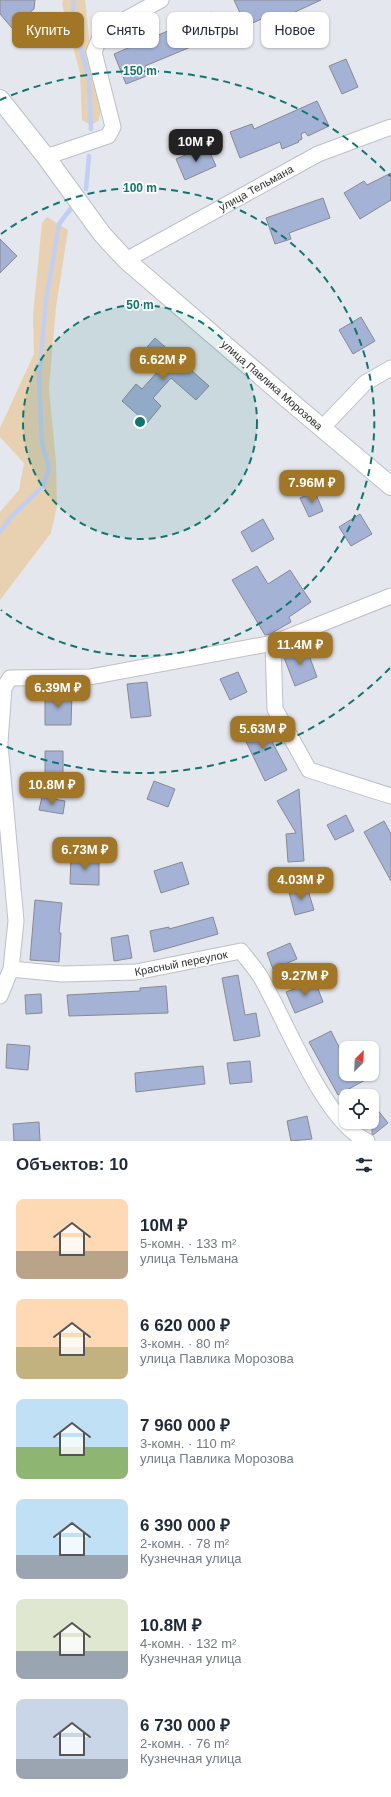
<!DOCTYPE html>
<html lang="ru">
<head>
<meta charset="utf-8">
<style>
	body { margin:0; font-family:Helvetica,sans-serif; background:#f2f2f3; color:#1f2937; height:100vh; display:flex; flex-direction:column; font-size:15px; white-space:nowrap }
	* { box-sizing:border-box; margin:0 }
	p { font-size:13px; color:#747a83 }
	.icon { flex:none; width:22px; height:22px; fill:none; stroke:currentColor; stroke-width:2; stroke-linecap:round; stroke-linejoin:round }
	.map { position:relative; height:1141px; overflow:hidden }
	.panel { display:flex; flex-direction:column; background:#fff; flex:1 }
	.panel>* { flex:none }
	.banner { position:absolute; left:12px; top:12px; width:367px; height:36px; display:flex; gap:8px }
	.needle { width:26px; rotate:24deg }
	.buttons { position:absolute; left:339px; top:1041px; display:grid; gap:8px }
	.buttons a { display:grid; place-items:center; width:40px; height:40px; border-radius:8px; background:#fff; box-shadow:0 1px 3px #0004; font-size:20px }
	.price { position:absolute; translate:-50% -34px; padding:0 9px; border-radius:8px; background:#a27627; color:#fff; font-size:13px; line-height:26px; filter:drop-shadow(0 1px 2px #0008) }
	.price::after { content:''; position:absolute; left:50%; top:24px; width:12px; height:9px; margin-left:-6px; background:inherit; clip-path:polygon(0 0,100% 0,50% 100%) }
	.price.selected { background:#222; color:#fff }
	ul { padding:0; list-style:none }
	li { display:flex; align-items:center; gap:12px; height:100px; padding:0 16px }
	li span { display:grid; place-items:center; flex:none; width:112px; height:80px; border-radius:8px; color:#555 }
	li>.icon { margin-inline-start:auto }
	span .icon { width:48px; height:48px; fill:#fffc; stroke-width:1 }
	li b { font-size:17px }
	h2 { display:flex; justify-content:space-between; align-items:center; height:48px; padding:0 16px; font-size:17px }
	.tag { padding:0 14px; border-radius:8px; background:#fff; box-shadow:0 1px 3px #0004; font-size:14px; line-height:36px }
	.tag.selected { background:#a27627; color:#fff }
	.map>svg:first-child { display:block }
</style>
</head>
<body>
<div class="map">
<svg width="391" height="1141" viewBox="0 0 391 1141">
	<rect width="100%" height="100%" fill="#e4e7ed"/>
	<path fill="#e8d1b0" d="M 63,0 L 85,0 L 91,54 L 101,107 L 99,120 L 91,125 L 82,120 L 80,73 L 62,4 Z
		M 47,217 L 68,230 L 56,307 L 49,388 L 56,463 L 57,506 L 51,533 L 0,600 L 0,512 L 19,490 L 24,463 L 0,437 L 0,428 L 34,354 L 33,316 L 42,223 Z"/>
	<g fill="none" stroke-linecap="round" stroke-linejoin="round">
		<path stroke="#c0cff3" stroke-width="4.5" d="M 74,0 L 72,17 L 89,79 L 91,129
			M 86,189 L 89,156
			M 0,532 L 11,517 L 43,486 L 49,468 L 42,443 L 39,379 L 46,300 L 59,224 L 73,206"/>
	</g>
	<path fill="#a3b2d5" stroke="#888a91" d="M 0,0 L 35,0 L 34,9 L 12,28 L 0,14 Z
		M 234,0 L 321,0 L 280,19 L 277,12 L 246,26 Z
		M 212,12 L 222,34 L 145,66 L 149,75 L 126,84 L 114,54 Z
		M 346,59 L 358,87 L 342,94 L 329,66 Z
		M 317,101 L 329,126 L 308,136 L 305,132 L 301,134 L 302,139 L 298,141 L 299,142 L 282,149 L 280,142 L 240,158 L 230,132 L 252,124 L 254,129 Z
		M 207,146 L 216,166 L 185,180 L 176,159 Z
		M 391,173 L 391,200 L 360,219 L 344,193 L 364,181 L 367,185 Z
		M 323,198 L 330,218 L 289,233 L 291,239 L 275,244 L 266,218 Z
		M 0,239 L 17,256 L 0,273 Z
		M 361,317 L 375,341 L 353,354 L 339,330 Z
		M 155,338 L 209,386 L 196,400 L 171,378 L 153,398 L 161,406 L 147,423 L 122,401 L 136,384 L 142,389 L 160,369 L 142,353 Z
		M 315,492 L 323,511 L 309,517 L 300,498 Z
		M 360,514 L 372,534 L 351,546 L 339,527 Z
		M 263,519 L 274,539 L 252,552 L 241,532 Z
		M 257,566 L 268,584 L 290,570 L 311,602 L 289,617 L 291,622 L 270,634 L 265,635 L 232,580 Z
		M 306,647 L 317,677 L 295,686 L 283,655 Z
		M 238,672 L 247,692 L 230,700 L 220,679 Z
		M 147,682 L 151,716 L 131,718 L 127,684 Z
		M 45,693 L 72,693 L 71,725 L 45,725 Z
		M 260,719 L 287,770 L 265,781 L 240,729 Z
		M 45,751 L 63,751 L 63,776 L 45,775 Z
		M 154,781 L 175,789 L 168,807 L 147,799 Z
		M 299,789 L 304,861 L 288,862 L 286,834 L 296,833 L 277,801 Z
		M 42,797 L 65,801 L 63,814 L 39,810 Z
		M 346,815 L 354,831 L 335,840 L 327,825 Z
		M 384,821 L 391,834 L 391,881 L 364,832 Z
		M 71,857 L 99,858 L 99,885 L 70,884 Z
		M 182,862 L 189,884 L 161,893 L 154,871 Z
		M 307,887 L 314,910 L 295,915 L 289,892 Z
		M 35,900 L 62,903 L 59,933 L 61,933 L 59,962 L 30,960 Z
		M 213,917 L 218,934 L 154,952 L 150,931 L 169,927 L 169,929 Z
		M 128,935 L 132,958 L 114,961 L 111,938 Z
		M 290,943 L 297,959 L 273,969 L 267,953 Z
		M 238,975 L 245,1015 L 256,1013 L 260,1036 L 234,1041 L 222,978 Z
		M 315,981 L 323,1002 L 295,1013 L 286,992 Z
		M 166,986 L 168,1013 L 69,1016 L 67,995 L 140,991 L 140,988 Z
		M 41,994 L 42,1013 L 26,1014 L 25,995 Z
		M 331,1031 L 346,1061 L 346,1074 L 376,1074 L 338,1095 L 309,1042 Z
		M 7,1044 L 30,1046 L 28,1070 L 6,1068 Z
		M 250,1061 L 252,1082 L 230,1084 L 227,1063 Z
		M 203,1066 L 205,1084 L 136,1092 L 135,1073 Z
		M 372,1103 L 388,1123 L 373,1135 L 372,1134 Z
		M 307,1116 L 312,1139 L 291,1141 L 287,1121 Z
		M 39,1122 L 40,1141 L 14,1141 L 13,1124 Z"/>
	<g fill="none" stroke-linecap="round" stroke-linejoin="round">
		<g stroke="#bdc0c6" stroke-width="17">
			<path id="minor" d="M 46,157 L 108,136 L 113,127 L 94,52 L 102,32 L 161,0
				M 126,260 L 318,154 L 391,127
				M 322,428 L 365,383 L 391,368
				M 391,596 L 273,643 L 275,709 L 309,770 L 391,796
				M 0,689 L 4,688 L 10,678 L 90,677 L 273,643
				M 0,742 L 4,688
				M 0,744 L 16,921 L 11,969 L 0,996
				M 11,969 L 62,974 L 136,972 L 241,951 C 247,959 254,967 260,976 C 285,1018 323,1121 367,1141"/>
		</g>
		<g stroke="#bdc0c6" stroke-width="20">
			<path id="tertiary" d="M 0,99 L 46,157 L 102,234 L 126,260 L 297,407 L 391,486"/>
		</g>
		<use href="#minor" stroke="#fff" stroke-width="15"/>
		<use href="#tertiary" stroke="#fff" stroke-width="18"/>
	</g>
	<circle cx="140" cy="422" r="117" fill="#0f766e" fill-opacity=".12"/>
	<g fill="none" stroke="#0f766e" stroke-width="2" stroke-dasharray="7 5">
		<circle cx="140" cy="422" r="117"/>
		<path d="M1 234A234 234 0 1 1 1 610"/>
		<path d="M390 668A351 351 0 0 1 0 744M0 100A351 351 0 0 1 390 176"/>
	</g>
	<g text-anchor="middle" stroke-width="3.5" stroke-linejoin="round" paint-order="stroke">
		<g font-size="11" fill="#2c2d2f" stroke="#fff">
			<text transform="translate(256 188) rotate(-29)" y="4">улица Тельмана</text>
			<text transform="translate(272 385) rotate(41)" y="4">улица Павлика Морозова</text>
			<text transform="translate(181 963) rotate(-11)" y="4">Красный переулок</text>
		</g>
	</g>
	<circle cx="140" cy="422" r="6" fill="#0f766e" stroke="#fff" stroke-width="2"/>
	<g font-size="12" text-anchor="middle" font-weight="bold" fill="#0f766e" stroke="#fff" stroke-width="3.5" stroke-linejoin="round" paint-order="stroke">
		<text x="140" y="75">150 m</text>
		<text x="140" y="192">100 m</text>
		<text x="140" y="309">50 m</text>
	</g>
</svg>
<div class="buttons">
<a><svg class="needle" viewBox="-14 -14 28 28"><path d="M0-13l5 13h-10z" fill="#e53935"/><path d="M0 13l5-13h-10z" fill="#747a83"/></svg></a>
<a><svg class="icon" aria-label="locate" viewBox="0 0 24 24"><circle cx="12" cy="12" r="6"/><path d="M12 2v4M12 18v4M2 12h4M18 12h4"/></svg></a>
</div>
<b class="price selected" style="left:196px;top:163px">10M ₽</b>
<b class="price" style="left:163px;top:381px">6.62M ₽</b>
<b class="price" style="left:312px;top:504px">7.96M ₽</b>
<b class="price" style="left:300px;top:666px">11.4M ₽</b>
<b class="price" style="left:58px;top:709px">6.39M ₽</b>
<b class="price" style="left:263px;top:750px">5.63M ₽</b>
<b class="price" style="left:52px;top:806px">10.8M ₽</b>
<b class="price" style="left:85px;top:871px">6.73M ₽</b>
<b class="price" style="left:301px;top:901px">4.03M ₽</b>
<b class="price" style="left:305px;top:997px">9.27M ₽</b>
<div class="banner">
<a class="tag selected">Купить</a>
<a class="tag">Снять</a>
<a class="tag">Фильтры</a>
<a class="tag">Новое</a>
</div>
</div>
<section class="panel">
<h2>Объектов: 10<svg class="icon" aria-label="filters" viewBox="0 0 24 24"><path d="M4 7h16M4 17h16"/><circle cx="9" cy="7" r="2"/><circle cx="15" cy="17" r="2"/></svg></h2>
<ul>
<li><span style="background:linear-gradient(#ffd9b3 65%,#b9a48a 0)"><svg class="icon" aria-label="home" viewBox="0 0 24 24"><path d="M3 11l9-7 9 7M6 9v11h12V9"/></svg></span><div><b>10M ₽</b><p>5-комн. · 133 m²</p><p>улица Тельмана</p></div></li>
<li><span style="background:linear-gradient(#ffd9b3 60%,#c2b280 0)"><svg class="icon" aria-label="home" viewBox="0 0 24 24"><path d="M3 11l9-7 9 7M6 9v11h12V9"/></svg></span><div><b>6 620 000 ₽</b><p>3-комн. · 80 m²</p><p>улица Павлика Морозова</p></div></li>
<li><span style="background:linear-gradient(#bfe0f5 60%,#8fb573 0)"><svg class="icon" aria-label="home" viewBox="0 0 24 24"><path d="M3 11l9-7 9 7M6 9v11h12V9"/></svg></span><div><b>7 960 000 ₽</b><p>3-комн. · 110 m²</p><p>улица Павлика Морозова</p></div></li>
<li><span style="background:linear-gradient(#bfe0f5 70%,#9aa5b1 0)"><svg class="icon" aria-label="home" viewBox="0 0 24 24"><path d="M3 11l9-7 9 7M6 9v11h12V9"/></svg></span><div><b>6 390 000 ₽</b><p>2-комн. · 78 m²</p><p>Кузнечная улица</p></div></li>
<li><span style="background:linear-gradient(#dfe7d0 65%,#9aa5b1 0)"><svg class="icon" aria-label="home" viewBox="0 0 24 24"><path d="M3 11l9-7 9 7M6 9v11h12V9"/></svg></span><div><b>10.8M ₽</b><p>4-комн. · 132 m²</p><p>Кузнечная улица</p></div></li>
<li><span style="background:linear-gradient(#c9d6e8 75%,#9aa5b1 0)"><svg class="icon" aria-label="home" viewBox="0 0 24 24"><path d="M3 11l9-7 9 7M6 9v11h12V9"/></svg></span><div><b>6 730 000 ₽</b><p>2-комн. · 76 m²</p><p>Кузнечная улица</p></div></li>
</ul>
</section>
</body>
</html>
